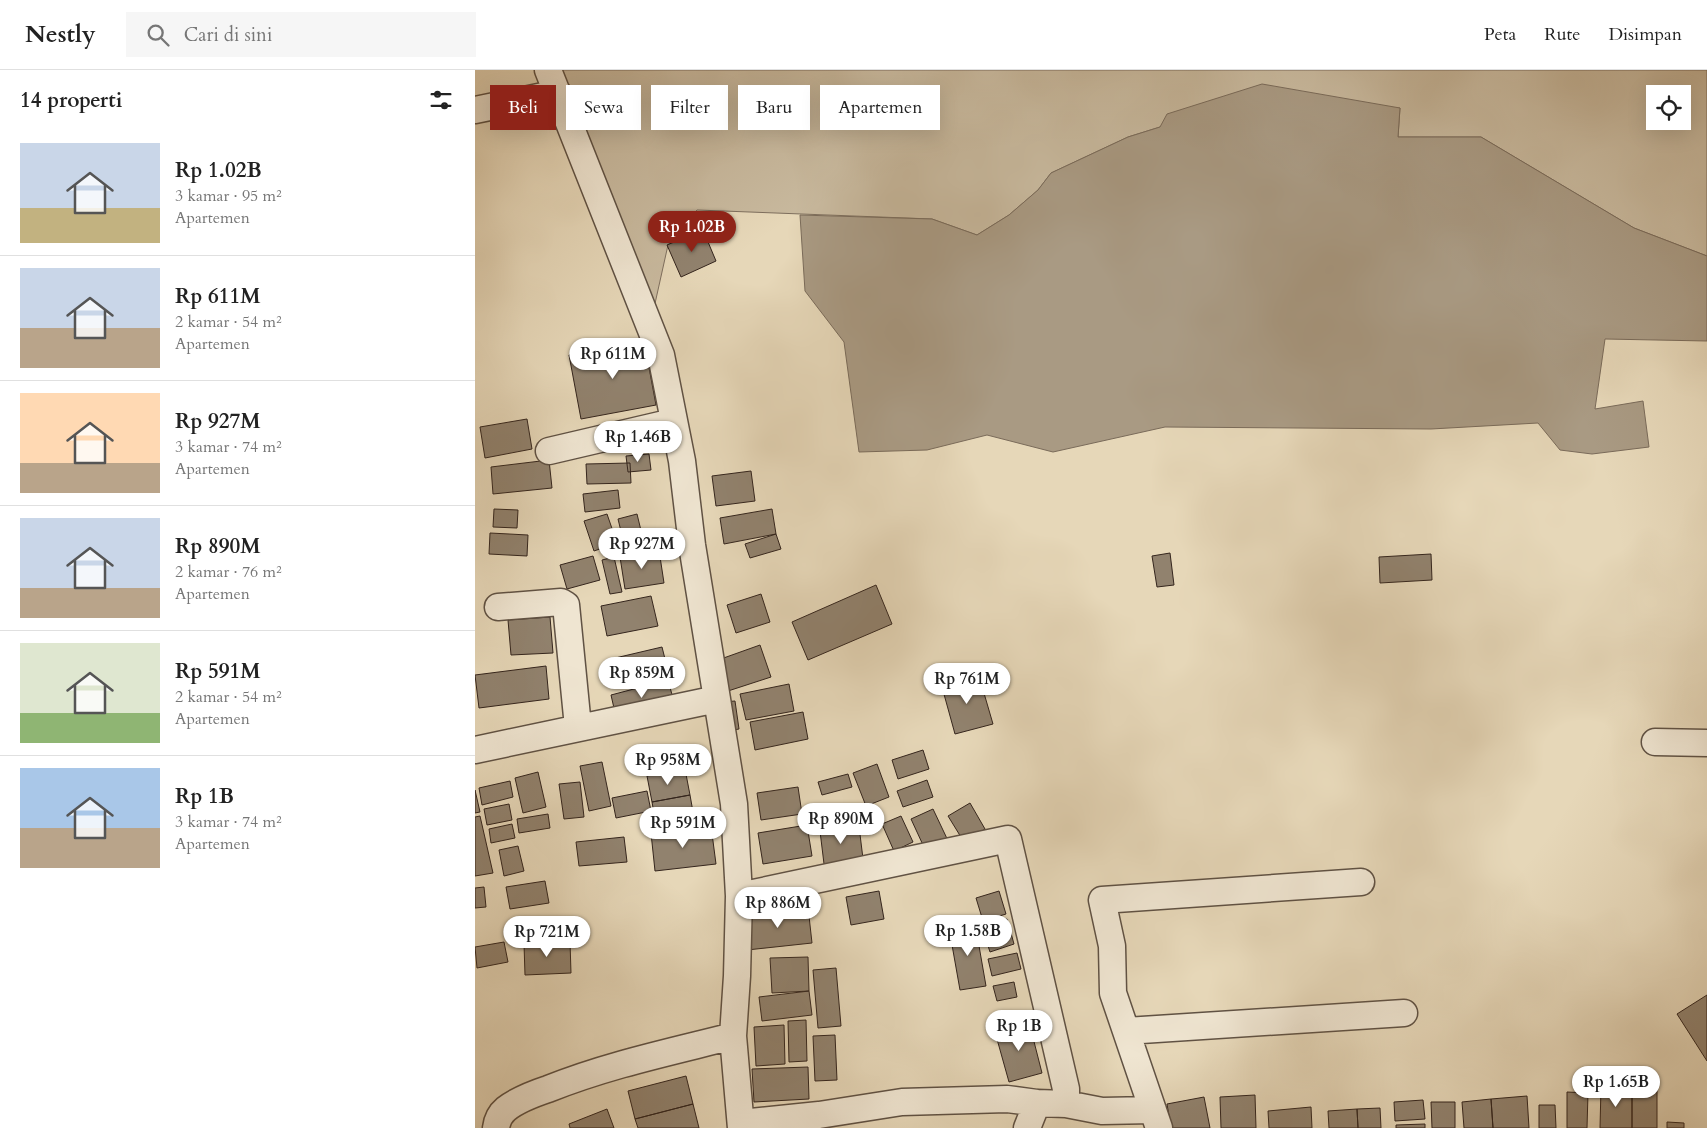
<!DOCTYPE html>
<html lang="id">
<head>
<meta charset="utf-8">
<style>
	body { margin:0; font-family:Cardo,serif; background:#f6f6f6; color:#222; height:100vh; display:flex; flex-direction:column; font-size:19px; white-space:nowrap }
	* { box-sizing:border-box; margin:0 }
	p { font-size:16px; color:#767676 }
	.icon { flex:none; width:28px; height:28px; fill:none; stroke:currentColor; stroke-width:2; stroke-linecap:round; stroke-linejoin:round }
	.map { position:relative; flex:1; overflow:hidden }
	.details { display:flex; flex-direction:column; background:#fff; width:475px }
	.details>* { flex:none }
	.guide { position:absolute; left:15px; top:15px; width:475px; height:45px; display:flex; gap:10px }
	.buttons { position:absolute; left:1171px; top:15px; display:grid; gap:10px }
	.buttons a { display:grid; place-items:center; width:45px; height:45px; border-radius:0px; background:#fff; box-shadow:0 5px 20px #0002; font-size:25px }
	.price { position:absolute; translate:-50% -42px; padding:0 11px; border-radius:18px; background:#fff; color:#222; font-size:16px; line-height:32px; filter:drop-shadow(0 1px 2px #0008) }
	.price::after { content:''; position:absolute; left:50%; top:30px; width:15px; height:11px; margin-left:-8px; background:inherit; clip-path:polygon(0 0,100% 0,50% 100%) }
	.price.selected { background:#8f2418; color:#fff }
	ul { padding:0; list-style:none }
	li { display:flex; align-items:center; gap:15px; height:125px; padding:0 20px }
	li+li { border-top:1px solid #e0e0e0 }
	li span { display:grid; place-items:center; flex:none; width:140px; height:100px; border-radius:0px; color:#555 }
	li>.icon { margin-inline-start:auto }
	span .icon { width:60px; height:60px; fill:#fffc; stroke-width:1 }
	li b { font-size:21px }
	h2 { display:flex; justify-content:space-between; align-items:center; height:60px; padding:0 20px; font-size:21px }
	.pill { padding:0 18px; border-radius:0px; background:#fff; box-shadow:0 5px 20px #0002; font-size:18px; line-height:45px }
	.pill.selected { background:#8f2418; color:#fff }
	header { display:flex; align-items:center; gap:30px; box-sizing:border-box; height:70px; padding:0 25px; background:#fff; border-bottom:1px solid #e0e0e0 }
	header strong { font-size:24px }
	nav { display:flex; gap:28px; margin-inline-start:auto; font-size:18px }
	.search { width:350px; height:45px; background:#f6f6f6; display:flex; align-items:center; gap:12px; box-sizing:border-box; padding:0 18px; border-radius:0px; color:#767676; font-size:19px }
	main { display:flex; flex:1; min-height:0 }
	.map>svg:first-child { display:block }
</style>
</head>
<body>
<header>
<strong>Nestly</strong>
<div class="search"><svg class="icon" aria-label="search" viewBox="0 0 24 24"><circle cx="10" cy="10" r="6"/><path d="M15 15l6 6"/></svg>Cari di sini</div>
<nav><a>Peta</a><a>Rute</a><a>Disimpan</a></nav>
</header>
<main>
<section class="details">
<h2>14 properti<svg class="icon" aria-label="filters" viewBox="0 0 24 24"><path d="M4 7h16M4 17h16"/><circle cx="9" cy="7" r="2"/><circle cx="15" cy="17" r="2"/></svg></h2>
<ul>
<li><span style="background:linear-gradient(#c9d6e8 65%,#c2b280 0)"><svg class="icon" aria-label="home" viewBox="0 0 24 24"><path d="M3 11l9-7 9 7M6 9v11h12V9"/></svg></span><div><b>Rp 1.02B</b><p>3 kamar · 95 m²</p><p>Apartemen</p></div></li>
<li><span style="background:linear-gradient(#c9d6e8 60%,#b9a48a 0)"><svg class="icon" aria-label="home" viewBox="0 0 24 24"><path d="M3 11l9-7 9 7M6 9v11h12V9"/></svg></span><div><b>Rp 611M</b><p>2 kamar · 54 m²</p><p>Apartemen</p></div></li>
<li><span style="background:linear-gradient(#ffd9b3 70%,#b9a48a 0)"><svg class="icon" aria-label="home" viewBox="0 0 24 24"><path d="M3 11l9-7 9 7M6 9v11h12V9"/></svg></span><div><b>Rp 927M</b><p>3 kamar · 74 m²</p><p>Apartemen</p></div></li>
<li><span style="background:linear-gradient(#c9d6e8 70%,#b9a48a 0)"><svg class="icon" aria-label="home" viewBox="0 0 24 24"><path d="M3 11l9-7 9 7M6 9v11h12V9"/></svg></span><div><b>Rp 890M</b><p>2 kamar · 76 m²</p><p>Apartemen</p></div></li>
<li><span style="background:linear-gradient(#dfe7d0 70%,#8fb573 0)"><svg class="icon" aria-label="home" viewBox="0 0 24 24"><path d="M3 11l9-7 9 7M6 9v11h12V9"/></svg></span><div><b>Rp 591M</b><p>2 kamar · 54 m²</p><p>Apartemen</p></div></li>
<li><span style="background:linear-gradient(#a9c7e8 60%,#b9a48a 0)"><svg class="icon" aria-label="home" viewBox="0 0 24 24"><path d="M3 11l9-7 9 7M6 9v11h12V9"/></svg></span><div><b>Rp 1B</b><p>3 kamar · 74 m²</p><p>Apartemen</p></div></li>
</ul>
</section>
<div class="map">
<svg width="1232" height="1058" viewBox="0 0 1232 1058">
	<rect width="100%" height="100%" fill="#e6d7b8"/>
	<filter id="stains"><feTurbulence type="fractalNoise" baseFrequency=".004" numOctaves="4"/><feColorMatrix values="0 0 0 0 .2 0 0 0 0 .09 0 0 0 0 .02 0 0 0 .5 -.17"/></filter>
	<radialGradient id="worn" r=".72"><stop offset=".6" stop-color="#630" stop-opacity="0"/><stop offset="1" stop-color="#630" stop-opacity=".3"/></radialGradient>
	<path fill="#c8b99e" stroke="#7e6f5e" fill-rule="evenodd" d="M 73,0 L 1232,0 L 1232,186 L 1159,158 L 1006,67 L 923,67 L 925,38 L 685,57 L 653,67 L 576,103 L 563,120 L 534,145 L 502,165 L 457,149 L 222,140 L 193,175 L 173,265 ZM 1180,24 L 1208,24 L 1208,51 L 1180,51 Z"/>
	<path fill="#a99a83" stroke="#7a6b5a" d="M 787,14 L 925,38 L 923,67 L 1006,67 L 1159,158 L 1232,186 L 1232,271 L 1130,269 L 1120,339 L 1168,331 L 1174,377 L 1117,384 L 1085,380 L 1063,353 L 956,359 L 690,357 L 578,382 L 512,365 L 452,380 L 384,382 L 369,272 L 330,221 L 325,145 L 457,149 L 502,165 L 534,145 L 563,120 L 576,103 L 653,67 L 685,57 L 692,44 Z"/>
	<path fill="#91826e" stroke="#34251d" d="M 228,160 L 241,191 L 206,207 L 192,175 Z
		M 169,271 L 181,335 L 106,349 L 94,285 Z
		M 52,349 L 57,379 L 10,388 L 5,357 Z
		M 174,384 L 176,400 L 153,402 L 151,386 Z
		M 74,390 L 77,418 L 18,424 L 16,397 Z
		M 155,393 L 156,413 L 112,414 L 111,394 Z
		M 276,401 L 280,431 L 241,436 L 237,406 Z
		M 143,420 L 145,438 L 110,442 L 108,424 Z
		M 19,439 L 43,440 L 42,458 L 18,457 Z
		M 297,439 L 301,464 L 249,474 L 245,448 Z
		M 132,444 L 142,473 L 119,481 L 109,451 Z
		M 162,444 L 170,477 L 151,482 L 143,449 Z
		M 15,463 L 53,465 L 52,486 L 14,484 Z
		M 301,464 L 306,479 L 275,488 L 270,474 Z
		M 184,480 L 189,513 L 150,519 L 145,487 Z
		M 695,483 L 699,515 L 682,517 L 677,486 Z
		M 956,484 L 957,510 L 905,513 L 904,487 Z
		M 118,486 L 125,510 L 92,519 L 85,495 Z
		M 139,487 L 147,522 L 135,524 L 127,490 Z
		M 401,515 L 417,554 L 333,590 L 317,552 Z
		M 286,524 L 295,552 L 261,563 L 252,535 Z
		M 176,526 L 183,556 L 132,566 L 126,536 Z
		M 75,547 L 78,583 L 36,585 L 33,550 Z
		M 285,575 L 296,607 L 253,621 L 243,590 Z
		M 187,577 L 193,601 L 142,613 L 136,589 Z
		M 71,596 L 74,629 L 4,638 L 0,605 Z
		M 504,606 L 518,654 L 480,664 L 467,617 Z
		M 193,610 L 199,632 L 141,647 L 136,625 Z
		M 314,614 L 319,641 L 271,650 L 265,624 Z
		M 260,631 L 264,659 L 253,661 L 248,632 Z
		M 328,642 L 333,669 L 280,680 L 275,652 Z
		M 448,680 L 454,699 L 423,709 L 417,690 Z
		M 127,692 L 136,736 L 114,741 L 105,696 Z
		M 402,694 L 414,727 L 391,736 L 378,703 Z
		M 210,699 L 215,725 L 177,732 L 172,706 Z
		M 63,702 L 71,737 L 48,743 L 40,708 Z
		M 373,704 L 377,717 L 347,725 L 343,712 Z
		M 452,710 L 458,727 L 428,737 L 422,721 Z
		M 35,711 L 38,727 L 7,735 L 4,718 Z
		M 105,712 L 109,747 L 89,749 L 84,714 Z
		M 323,717 L 327,744 L 286,750 L 282,723 Z
		M 0,720 L 5,742 L 0,743 Z
		M 172,721 L 176,741 L 141,748 L 137,728 Z
		M 215,725 L 218,742 L 180,749 L 177,732 Z
		M 495,733 L 510,759 L 489,772 L 473,746 Z
		M 34,734 L 37,750 L 12,755 L 9,739 Z
		M 458,739 L 476,777 L 454,788 L 436,749 Z
		M 73,744 L 75,758 L 44,763 L 42,749 Z
		M 5,746 L 18,803 L 0,806 L 0,747 Z
		M 426,746 L 438,772 L 419,781 L 407,754 Z
		M 383,748 L 389,797 L 350,802 L 344,753 Z
		M 37,754 L 40,768 L 16,773 L 14,759 Z
		M 332,755 L 337,786 L 288,794 L 283,763 Z
		M 236,756 L 241,794 L 180,801 L 176,763 Z
		M 149,767 L 152,792 L 104,796 L 101,772 Z
		M 43,776 L 49,801 L 29,806 L 24,780 Z
		M 70,811 L 74,833 L 35,839 L 31,817 Z
		M 9,817 L 11,837 L 0,838 L 0,818 Z
		M 404,821 L 409,849 L 376,855 L 371,827 Z
		M 524,821 L 531,844 L 508,851 L 501,828 Z
		M 333,837 L 337,873 L 272,880 L 269,844 Z
		M 532,849 L 539,874 L 515,882 L 507,857 Z
		M 500,853 L 511,916 L 485,920 L 474,858 Z
		M 29,872 L 33,892 L 2,898 L 0,877 Z
		M 95,872 L 96,903 L 50,905 L 49,874 Z
		M 542,883 L 546,899 L 517,906 L 513,889 Z
		M 333,887 L 334,921 L 297,923 L 295,888 Z
		M 361,898 L 366,956 L 343,958 L 338,900 Z
		M 539,912 L 542,927 L 522,931 L 518,916 Z
		M 334,921 L 337,945 L 287,951 L 284,927 Z
		M 1232,925 L 1232,991 L 1202,944 Z
		M 331,950 L 332,991 L 314,992 L 313,951 Z
		M 554,952 L 567,1003 L 534,1012 L 520,962 Z
		M 309,955 L 310,994 L 281,996 L 279,957 Z
		M 360,965 L 362,1010 L 340,1011 L 338,966 Z
		M 333,997 L 334,1029 L 279,1032 L 277,999 Z
		M 211,1006 L 218,1034 L 160,1049 L 153,1021 Z
		M 1126,1017 L 1157,1018 L 1157,1058 L 1125,1058 Z
		M 1157,1018 L 1182,1018 L 1182,1058 L 1157,1058 Z
		M 1092,1022 L 1113,1023 L 1112,1058 L 1092,1058 Z
		M 780,1025 L 781,1058 L 746,1058 L 745,1027 Z
		M 1052,1026 L 1054,1058 L 1018,1058 L 1016,1029 Z
		M 729,1027 L 735,1058 L 696,1058 L 692,1034 Z
		M 1016,1029 L 1018,1058 L 989,1058 L 987,1032 Z
		M 948,1030 L 950,1049 L 920,1051 L 919,1032 Z
		M 956,1032 L 980,1032 L 980,1058 L 957,1058 Z
		M 218,1034 L 224,1058 L 163,1058 L 160,1049 Z
		M 1064,1035 L 1080,1035 L 1081,1058 L 1064,1058 Z
		M 836,1037 L 837,1058 L 794,1058 L 793,1041 Z
		M 905,1038 L 906,1058 L 883,1058 L 882,1039 Z
		M 132,1039 L 139,1058 L 95,1058 L 94,1054 Z
		M 882,1039 L 883,1058 L 854,1058 L 853,1041 Z
		M 1192,1052 L 1209,1053 L 1209,1058 L 1192,1058 Z
		M 950,1054 L 950,1058 L 921,1058 L 921,1055 Z"/>
	<g fill="none" stroke-linecap="round" stroke-linejoin="round">
		<g stroke="#605244" stroke-width="29">
			<path id="minor" d="M 73,0 L 186,285 L 207,391 L 217,475 L 259,734 L 264,826 L 262,906 L 258,966 L 266,1058
				M 0,40 L 83,23
				M 74,381 L 198,352
				M 23,537 L 86,532 L 91,535 L 103,657
				M 1180,672 L 1232,673
				M 0,680 L 242,629
				M 264,826 L 533,769 L 591,1019 L 591,1034 L 562,1033 L 532,1029 L 427,1032 L 344,1045 L 266,1053
				M 651,961 L 929,943
				M 591,1034 L 627,1041 L 678,1040
				M 21,1058 C 22,1050 25,1044 31,1039 C 41,1031 61,1023 73,1019 C 133,995 195,982 258,966
				M 552,1058 L 562,1033
				M 684,1058 L 638,923 L 637,876 L 627,830 L 886,812"/>
		</g>
		<use href="#minor" stroke="#efe5d1" stroke-width="26"/>
	</g>
	<rect width="100%" height="100%" filter="url(#stains)"/>
	<rect width="100%" height="100%" fill="url(#worn)"/>
</svg>
<div class="buttons">
<a><svg class="icon" aria-label="locate" viewBox="0 0 24 24"><circle cx="12" cy="12" r="6"/><path d="M12 2v4M12 18v4M2 12h4M18 12h4"/></svg></a>
</div>
<b class="price selected" style="left:217px;top:183px">Rp 1.02B</b>
<b class="price" style="left:138px;top:310px">Rp 611M</b>
<b class="price" style="left:163px;top:393px">Rp 1.46B</b>
<b class="price" style="left:167px;top:500px">Rp 927M</b>
<b class="price" style="left:167px;top:629px">Rp 859M</b>
<b class="price" style="left:492px;top:635px">Rp 761M</b>
<b class="price" style="left:193px;top:716px">Rp 958M</b>
<b class="price" style="left:366px;top:775px">Rp 890M</b>
<b class="price" style="left:208px;top:779px">Rp 591M</b>
<b class="price" style="left:303px;top:859px">Rp 886M</b>
<b class="price" style="left:493px;top:887px">Rp 1.58B</b>
<b class="price" style="left:72px;top:888px">Rp 721M</b>
<b class="price" style="left:544px;top:982px">Rp 1B</b>
<b class="price" style="left:1141px;top:1038px">Rp 1.65B</b>
<div class="guide">
<a class="pill selected">Beli</a>
<a class="pill">Sewa</a>
<a class="pill">Filter</a>
<a class="pill">Baru</a>
<a class="pill">Apartemen</a>
</div>
</div>
</main>
</body>
</html>
